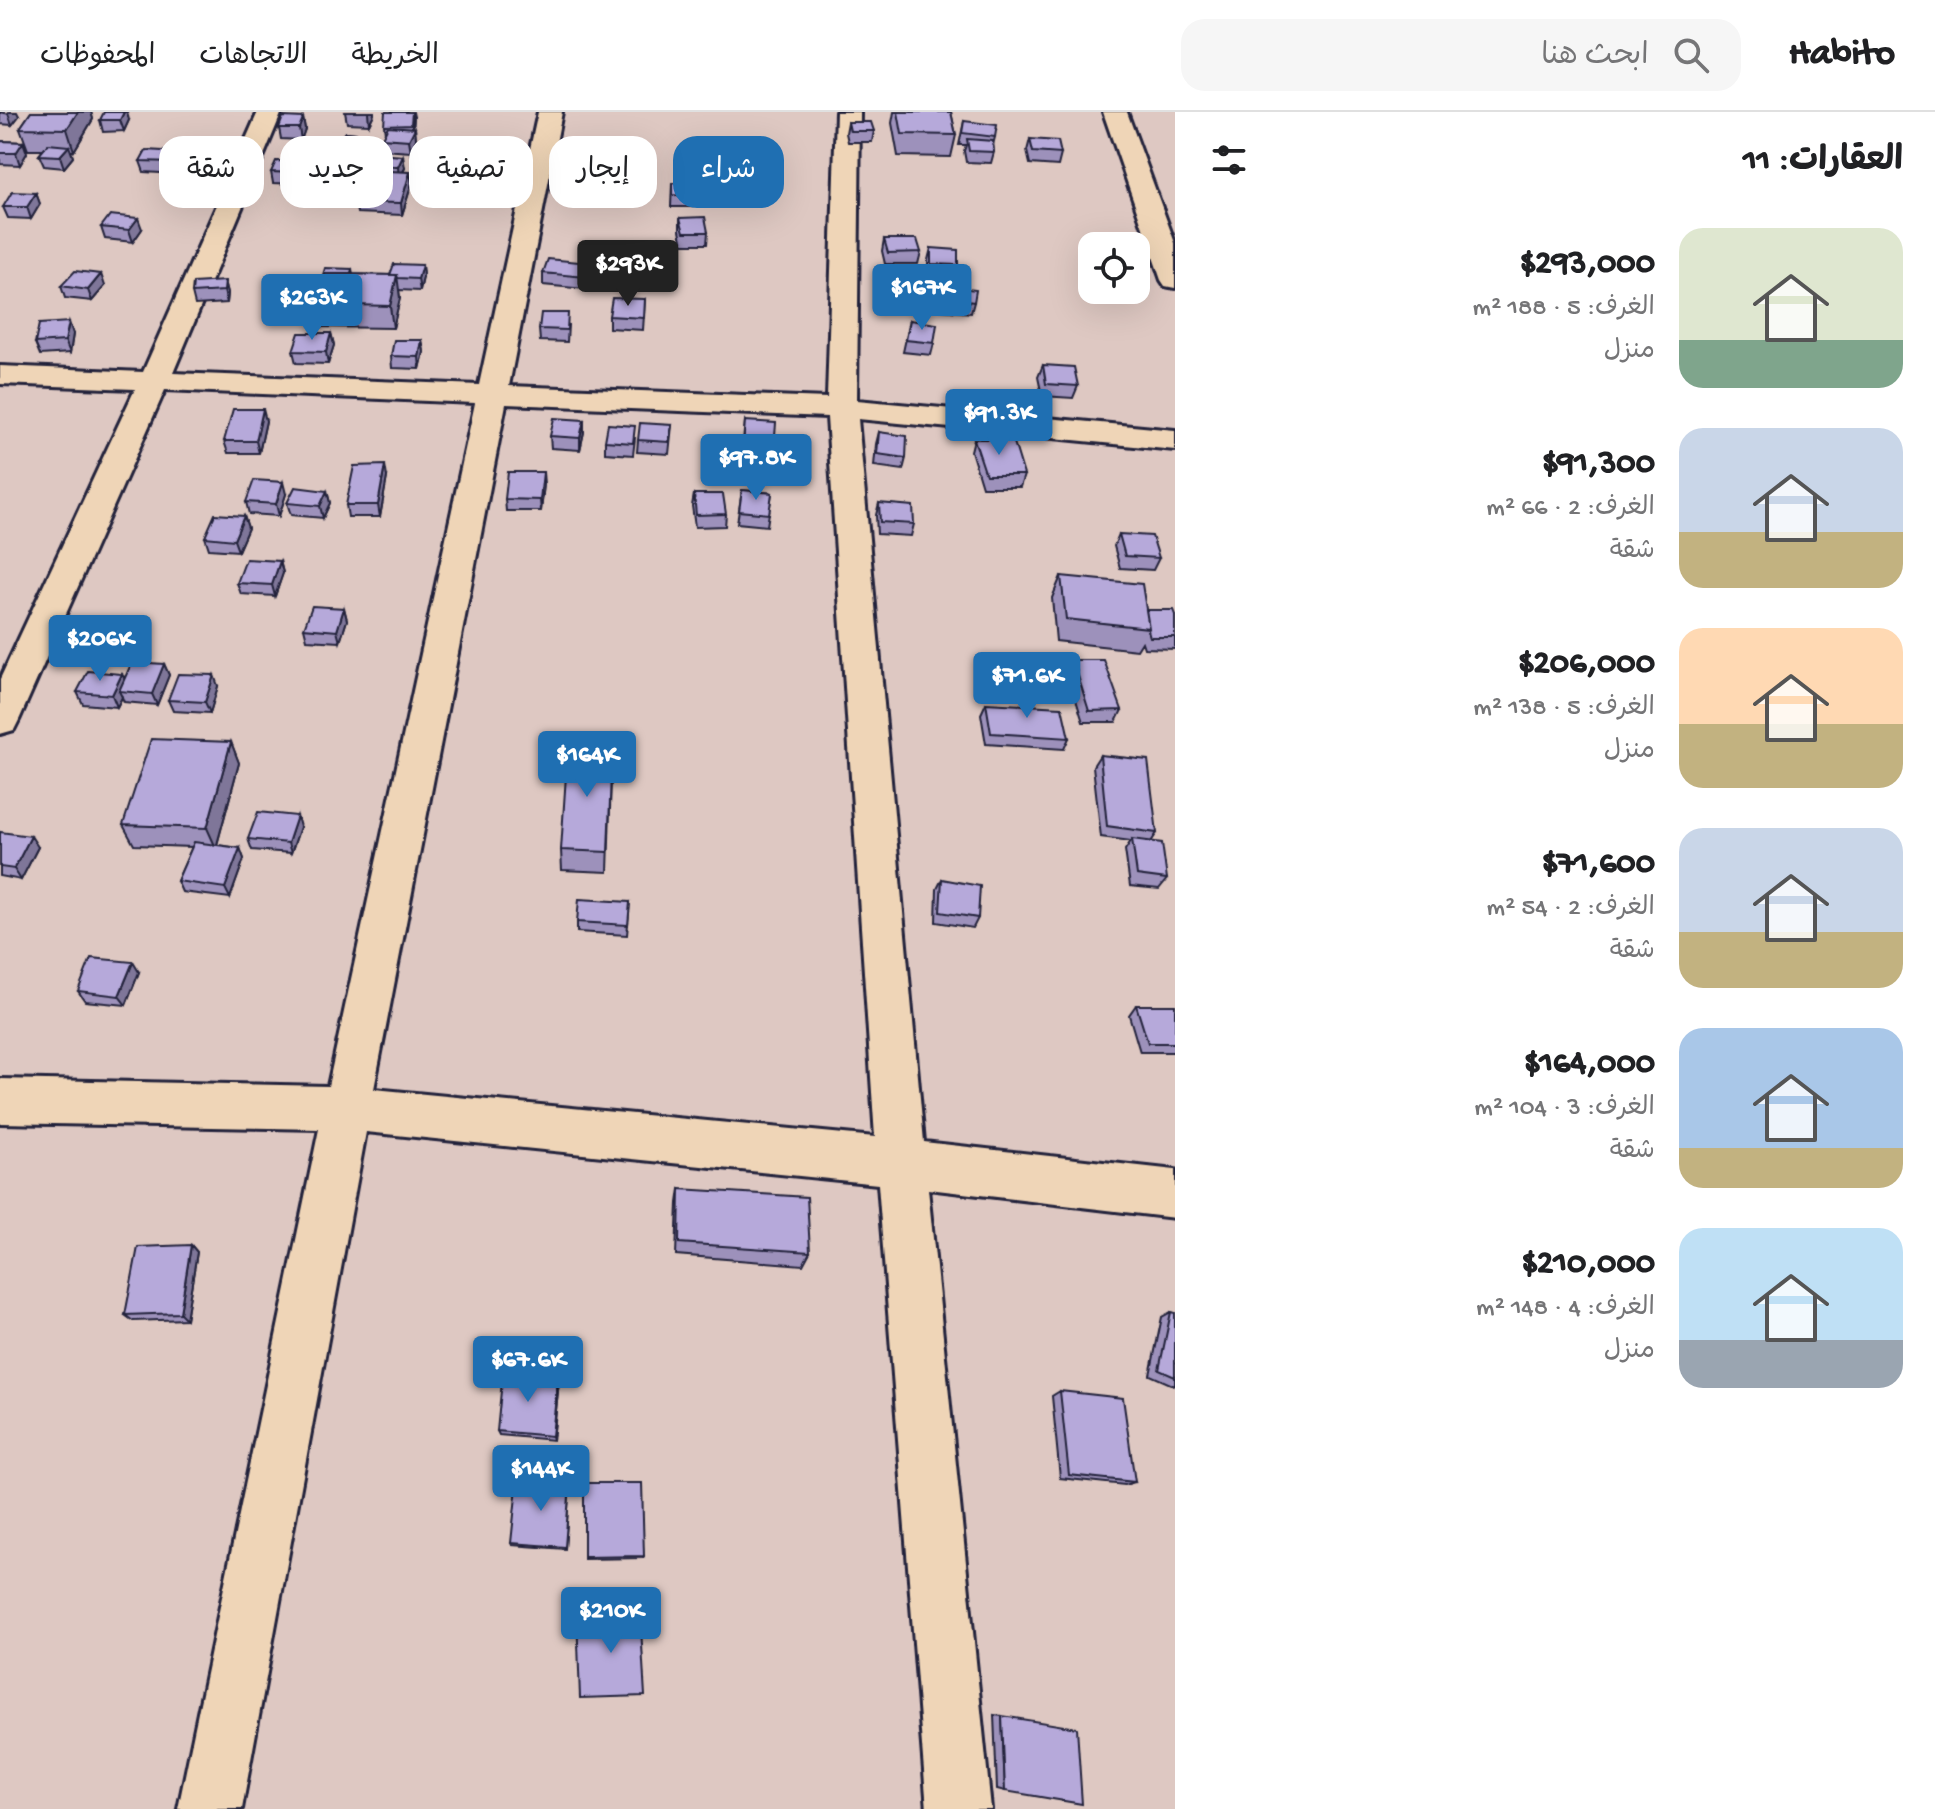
<!DOCTYPE html>
<html lang="ar">
<head>
<meta charset="utf-8">
<style>
	body { margin:0; font-family:"Gochi Hand","Playpen Sans Arabic",sans-serif; background:#f6f6f6; color:#202124; direction:rtl; height:100vh; display:flex; flex-direction:column; font-size:30px; white-space:nowrap }
	* { box-sizing:border-box; margin:0 }
	p { font-size:26px; color:#757577 }
	.icon { flex:none; width:44px; height:44px; fill:none; stroke:currentColor; stroke-width:2; stroke-linecap:round; stroke-linejoin:round }
	.map { position:relative; flex:1; overflow:hidden; direction:ltr }
	.details { display:flex; flex-direction:column; background:#fff; width:760px }
	.details>* { flex:none }
	.hud { position:absolute; left:24px; top:24px; width:760px; height:72px; direction:rtl; display:flex; gap:16px }
	.fabs { position:absolute; left:1078px; top:120px; display:grid; gap:16px }
	.fabs a { display:grid; place-items:center; width:72px; height:72px; border-radius:16px; background:#fff; box-shadow:0 8px 32px #0002; font-size:40px }
	.price { position:absolute; translate:-50% -68px; padding:0 18px; border-radius:8px; background:#1f6fb2; color:#fff; font-size:26px; line-height:52px; filter:drop-shadow(0 2px 4px #0008) }
	.price::after { content:''; position:absolute; left:50%; top:48px; width:24px; height:18px; margin-left:-12px; background:inherit; clip-path:polygon(0 0,100% 0,50% 100%) }
	.price.on { background:#222; color:#fff }
	ul { padding:0; list-style:none }
	li { display:flex; align-items:center; gap:24px; height:200px; padding:0 32px }
	li span { display:grid; place-items:center; flex:none; width:224px; height:160px; border-radius:24px; color:#555 }
	li>.icon { margin-inline-start:auto }
	span .icon { width:96px; height:96px; fill:#fffc; stroke-width:1 }
	li b { font-size:34px }
	h2 { display:flex; justify-content:space-between; align-items:center; height:96px; padding:0 32px; font-size:34px }
	.tag { padding:0 28px; border-radius:24px; background:#fff; box-shadow:0 8px 32px #0002; font-size:28px; line-height:72px }
	.tag.on { background:#1f6fb2; color:#fff }
	header { display:flex; align-items:center; gap:48px; box-sizing:border-box; height:112px; padding:0 40px; background:#fff; border-bottom:2px solid #e0e0e0 }
	header strong { font-size:38px }
	nav { display:flex; gap:44px; margin-inline-start:auto; font-size:28px }
	.search { width:560px; height:72px; background:#f6f6f6; display:flex; align-items:center; gap:20px; box-sizing:border-box; padding:0 28px; border-radius:24px; color:#757577; font-size:30px }
	main { display:flex; flex:1; min-height:0 }
	.map>svg:first-child { display:block }
</style>
</head>
<body>
<header>
<strong>Habito</strong>
<div class="search"><svg class="icon" aria-label="search" viewBox="0 0 24 24"><circle cx="10" cy="10" r="6"/><path d="M15 15l6 6"/></svg>ابحث هنا</div>
<nav><a>الخريطة</a><a>الاتجاهات</a><a>المحفوظات</a></nav>
</header>
<main>
<section class="details">
<h2>العقارات: 11<svg class="icon" aria-label="filters" viewBox="0 0 24 24"><path d="M4 7h16M4 17h16"/><circle cx="9" cy="7" r="2"/><circle cx="15" cy="17" r="2"/></svg></h2>
<ul>
<li><span style="background:linear-gradient(#dfe7d0 70%,#7fa58c 0)"><svg class="icon" aria-label="home" viewBox="0 0 24 24"><path d="M3 11l9-7 9 7M6 9v11h12V9"/></svg></span><div><b>$293,000</b><p>الغرف: 5 · 188 m²</p><p>منزل</p></div></li>
<li><span style="background:linear-gradient(#c9d6e8 65%,#c2b280 0)"><svg class="icon" aria-label="home" viewBox="0 0 24 24"><path d="M3 11l9-7 9 7M6 9v11h12V9"/></svg></span><div><b>$91,300</b><p>الغرف: 2 · 66 m²</p><p>شقة</p></div></li>
<li><span style="background:linear-gradient(#ffd9b3 60%,#c2b280 0)"><svg class="icon" aria-label="home" viewBox="0 0 24 24"><path d="M3 11l9-7 9 7M6 9v11h12V9"/></svg></span><div><b>$206,000</b><p>الغرف: 5 · 138 m²</p><p>منزل</p></div></li>
<li><span style="background:linear-gradient(#c9d6e8 65%,#c2b280 0)"><svg class="icon" aria-label="home" viewBox="0 0 24 24"><path d="M3 11l9-7 9 7M6 9v11h12V9"/></svg></span><div><b>$71,600</b><p>الغرف: 2 · 54 m²</p><p>شقة</p></div></li>
<li><span style="background:linear-gradient(#a9c7e8 75%,#c2b280 0)"><svg class="icon" aria-label="home" viewBox="0 0 24 24"><path d="M3 11l9-7 9 7M6 9v11h12V9"/></svg></span><div><b>$164,000</b><p>الغرف: 3 · 104 m²</p><p>شقة</p></div></li>
<li><span style="background:linear-gradient(#bfe0f5 70%,#9aa5b1 0)"><svg class="icon" aria-label="home" viewBox="0 0 24 24"><path d="M3 11l9-7 9 7M6 9v11h12V9"/></svg></span><div><b>$210,000</b><p>الغرف: 4 · 148 m²</p><p>منزل</p></div></li>
</ul>
</section>
<div class="map">
<svg width="1175" height="1697" viewBox="0 0 1175 1697">
	<rect width="100%" height="100%" fill="#dec8c2"/>
	<filter id="ink" filterUnits="userSpaceOnUse"><feTurbulence type="fractalNoise" baseFrequency=".0125" numOctaves="2"/><feDisplacementMap in="SourceGraphic" scale="16" xChannelSelector="R" yChannelSelector="G"/><feConvolveMatrix kernelMatrix="1 2 1 2 8 2 1 2 1" color-interpolation-filters="sRGB"/></filter>
	<g filter="url(#ink)">
		<g fill="none" stroke-linecap="round" stroke-linejoin="round">
			<g stroke="#22223b" stroke-width="6">
				<path id="minor" d="M 258,0 L 282,0 L 173,261 L 479,273 L 538,0 L 562,0 L 509,274 L 827,286 L 836,0 L 860,0 L 857,288 L 1175,318 L 1175,338 L 858,307 L 924,1030 L 1175,1058 L 1175,1106 L 928,1077 L 991,1697 L 927,1697 L 878,1072 L 366,1020 L 242,1697 L 178,1697 L 319,1017 L 0,1011 L 0,967 L 328,974 L 475,291 L 165,278 L 19,608 L 14,618 L 0,622 L 0,567 L 135,277 L 0,272 L 0,254 L 143,260 ZM 506,292 L 827,305 L 875,1025 L 374,977 Z
					M 1103,0 L 1127,0 L 1175,131 L 1175,176 L 1165,174 L 1161,168 Z"/>
			</g>
			<use href="#minor" fill="#efd5b7" fill-rule="evenodd"/>
		</g>
		<path fill="#9d91bb" stroke="#22223b" stroke-width="2" d="M 0,0 L 19,4 L 12,13 L 0,12 Z
			M 31,0 L 91,0 L 93,7 L 74,39 L 71,39 L 73,45 L 64,56 L 44,54 L 39,43 L 43,38 L 28,38 L 20,16 Z
			M 345,0 L 374,0 L 374,2 L 369,12 L 347,11 Z
			M 894,0 L 951,0 L 956,23 L 951,45 L 898,44 L 892,11 Z
			M 414,5 L 413,16 L 415,16 L 416,27 L 411,40 L 383,38 L 382,26 L 385,21 L 384,13 Z
			M 303,6 L 305,17 L 301,28 L 281,27 L 279,16 Z
			M 100,8 L 129,8 L 124,19 L 103,20 Z
			M 964,9 L 995,25 L 993,33 L 994,40 L 991,51 L 966,50 L 964,39 L 966,33 L 959,33 Z
			M 848,10 L 874,19 L 872,30 L 848,30 L 846,21 Z
			M 345,20 L 367,22 L 369,34 L 362,43 L 340,41 L 338,29 Z
			M 1030,27 L 1061,42 L 1058,54 L 1030,52 L 1027,39 Z
			M 0,29 L 23,30 L 27,41 L 20,53 L 0,52 Z
			M 179,40 L 182,51 L 177,62 L 144,60 L 140,49 Z
			M 326,50 L 328,62 L 323,73 L 273,71 L 271,60 Z
			M 371,52 L 405,56 L 403,60 L 412,71 L 402,103 L 357,101 L 355,90 L 372,58 Z
			M 462,58 L 463,80 L 439,81 L 438,69 Z
			M 329,61 L 363,64 L 357,75 L 331,73 Z
			M 672,71 L 695,72 L 693,95 L 671,95 Z
			M 36,81 L 40,92 L 31,107 L 8,106 L 3,95 Z
			M 680,106 L 708,120 L 707,132 L 683,132 L 680,118 Z
			M 101,115 L 142,117 L 133,130 L 105,127 Z
			M 884,127 L 921,140 L 918,152 L 885,152 L 882,139 Z
			M 931,136 L 958,153 L 955,165 L 928,163 L 928,148 Z
			M 422,153 L 423,165 L 420,179 L 399,178 L 400,186 L 393,216 L 320,215 L 316,192 L 321,173 L 321,170 L 352,157 L 353,162 L 390,163 Z
			M 543,161 L 611,165 L 606,179 L 543,173 Z
			M 225,169 L 228,181 L 227,191 L 195,193 L 192,181 Z
			M 892,169 L 924,187 L 921,199 L 889,196 L 889,181 Z
			M 61,174 L 105,174 L 92,189 L 65,186 Z
			M 945,174 L 974,190 L 971,201 L 941,198 Z
			M 645,187 L 643,218 L 609,216 L 609,204 Z
			M 910,208 L 934,231 L 931,243 L 903,240 Z
			M 568,213 L 567,230 L 540,229 L 539,217 Z
			M 331,221 L 334,233 L 328,252 L 296,251 L 293,239 Z
			M 73,222 L 70,241 L 40,243 L 35,231 Z
			M 422,228 L 424,240 L 420,257 L 392,256 L 391,244 Z
			M 1043,253 L 1078,274 L 1073,286 L 1042,284 L 1038,265 Z
			M 584,308 L 584,320 L 580,338 L 551,336 L 550,324 Z
			M 266,309 L 259,341 L 228,341 L 224,329 Z
			M 745,309 L 773,351 L 772,363 L 740,360 Z
			M 672,313 L 669,342 L 637,340 L 638,328 Z
			M 879,320 L 906,346 L 903,358 L 874,354 L 876,332 Z
			M 635,326 L 633,343 L 605,341 L 605,329 Z
			M 974,327 L 1024,363 L 1020,375 L 982,375 L 971,339 Z
			M 387,365 L 380,405 L 348,405 L 346,393 Z
			M 544,372 L 541,399 L 506,399 L 505,387 Z
			M 742,378 L 772,381 L 767,414 L 737,411 Z
			M 327,379 L 330,391 L 323,406 L 291,403 L 287,391 Z
			M 286,382 L 279,404 L 249,402 L 246,390 Z
			M 694,382 L 726,402 L 725,414 L 695,415 L 692,394 Z
			M 879,391 L 914,412 L 911,424 L 877,422 L 876,403 Z
			M 244,404 L 248,416 L 238,439 L 209,437 L 205,425 Z
			M 1119,422 L 1159,446 L 1153,458 L 1120,456 L 1114,434 Z
			M 280,449 L 283,461 L 275,484 L 241,482 L 237,471 Z
			M 1061,464 L 1146,498 L 1175,503 L 1175,537 L 1144,536 L 1142,530 L 1137,538 L 1056,529 L 1052,486 Z
			M 344,496 L 347,508 L 340,530 L 307,528 L 304,516 Z
			M 1073,548 L 1122,598 L 1116,610 L 1083,610 L 1067,559 Z
			M 164,552 L 169,563 L 157,593 L 124,590 L 122,585 L 117,595 L 83,592 L 77,580 Z
			M 218,574 L 210,601 L 173,599 L 168,588 Z
			M 986,591 L 1069,626 L 1064,637 L 986,632 L 981,602 Z
			M 231,630 L 239,651 L 217,733 L 240,736 L 244,747 L 230,786 L 182,780 L 177,769 L 192,735 L 134,733 L 123,713 Z
			M 612,635 L 608,760 L 562,758 L 561,738 Z
			M 1100,643 L 1157,721 L 1151,730 L 1167,767 L 1159,777 L 1130,774 L 1125,738 L 1131,729 L 1101,725 L 1093,654 Z
			M 300,715 L 291,741 L 252,738 L 248,727 Z
			M 0,720 L 38,735 L 21,768 L 0,764 Z
			M 942,767 L 978,806 L 973,816 L 936,810 L 937,777 Z
			M 630,790 L 627,823 L 577,820 L 577,810 Z
			M 139,860 L 126,893 L 85,889 L 78,879 Z
			M 1136,893 L 1175,893 L 1175,940 L 1140,940 L 1129,903 Z
			M 680,1077 L 810,1140 L 803,1153 L 676,1143 L 678,1091 Z
			M 191,1133 L 197,1140 L 186,1207 L 133,1209 L 125,1203 Z
			M 1171,1200 L 1175,1201 L 1175,1274 L 1150,1263 L 1162,1205 Z
			M 559,1269 L 553,1328 L 499,1323 L 497,1319 Z
			M 1060,1279 L 1135,1370 L 1125,1373 L 1060,1366 L 1052,1284 Z
			M 570,1371 L 565,1437 L 512,1433 L 511,1431 Z
			M 584,1371 L 644,1444 L 643,1446 L 584,1447 Z
			M 994,1603 L 1002,1604 L 1005,1679 L 997,1677 Z"/>
		<path fill="#7f7699" stroke="#22223b" stroke-width="2" d="M 9,0 L 17,0 L 19,4 L 12,13 L 8,1 Z
			M 78,0 L 91,0 L 93,7 L 74,39 L 67,17 Z
			M 124,0 L 127,0 L 129,8 L 124,19 L 120,8 Z
			M 368,0 L 374,0 L 374,2 L 369,12 Z
			M 412,0 L 413,0 L 414,5 L 413,20 L 415,16 L 416,27 L 411,40 L 409,28 L 412,21 Z
			M 303,6 L 305,17 L 301,28 L 299,16 Z
			M 367,22 L 369,34 L 362,43 L 360,32 Z
			M 23,30 L 27,41 L 20,53 L 16,41 Z
			M 69,34 L 73,45 L 64,56 L 60,44 Z
			M 179,40 L 182,51 L 177,62 L 174,50 Z
			M 403,44 L 405,56 L 399,66 L 398,55 Z
			M 326,50 L 328,62 L 323,73 L 321,62 Z
			M 362,52 L 363,64 L 357,75 L 355,63 Z
			M 410,60 L 412,71 L 402,103 L 401,91 Z
			M 36,81 L 40,92 L 31,107 L 27,95 Z
			M 138,106 L 142,117 L 133,130 L 129,118 Z
			M 422,153 L 423,165 L 420,179 L 418,167 Z
			M 611,153 L 611,165 L 606,179 L 606,167 Z
			M 101,162 L 105,174 L 92,189 L 88,178 Z
			M 397,163 L 400,186 L 393,216 L 390,194 Z
			M 225,169 L 228,181 L 227,191 L 224,179 Z
			M 69,210 L 73,222 L 70,241 L 65,229 Z
			M 331,221 L 334,233 L 328,252 L 326,240 Z
			M 422,228 L 424,240 L 420,257 L 419,245 Z
			M 263,297 L 266,309 L 259,341 L 256,329 Z
			M 584,308 L 584,320 L 580,338 L 580,326 Z
			M 385,353 L 387,365 L 380,405 L 378,393 Z
			M 543,360 L 544,372 L 541,399 L 540,388 Z
			M 283,370 L 286,382 L 279,404 L 276,392 Z
			M 327,379 L 330,391 L 323,406 L 320,394 Z
			M 244,404 L 248,416 L 238,439 L 234,428 Z
			M 280,449 L 283,461 L 275,484 L 272,473 Z
			M 344,496 L 347,508 L 340,530 L 337,519 Z
			M 164,552 L 169,563 L 157,593 L 152,582 Z
			M 122,562 L 128,573 L 119,579 L 122,585 L 117,595 L 112,583 Z
			M 214,563 L 218,574 L 210,601 L 205,590 Z
			M 231,630 L 239,651 L 216,736 L 207,716 Z
			M 297,704 L 300,715 L 291,741 L 288,731 Z
			M 31,724 L 38,735 L 21,768 L 14,757 Z
			M 240,736 L 244,747 L 230,786 L 225,776 Z
			M 133,850 L 139,860 L 126,893 L 119,884 Z
			M 191,1133 L 197,1140 L 186,1207 L 180,1201 Z
			M 558,1264 L 559,1269 L 553,1328 L 552,1324 Z"/>
		<path fill="#b6a9da" stroke="#22223b" stroke-width="2" d="M 31,0 L 78,0 L 67,17 L 20,16 Z
			M 104,0 L 124,0 L 120,8 L 100,8 Z
			M 385,0 L 412,0 L 411,12 L 384,13 Z
			M 898,0 L 951,0 L 956,23 L 902,22 Z
			M 283,5 L 303,6 L 299,16 L 279,16 Z
			M 964,9 L 997,13 L 995,25 L 962,21 Z
			M 848,10 L 871,10 L 874,19 L 850,19 Z
			M 388,14 L 415,16 L 409,28 L 382,26 Z
			M 345,20 L 367,22 L 360,32 L 338,29 Z
			M 967,27 L 993,29 L 994,40 L 969,39 Z
			M 1030,27 L 1058,29 L 1061,42 L 1033,40 Z
			M 0,29 L 23,30 L 16,41 L 0,41 Z
			M 48,32 L 69,34 L 60,44 L 39,43 Z
			M 146,38 L 179,40 L 174,50 L 140,49 Z
			M 377,42 L 403,44 L 398,55 L 371,52 Z
			M 276,49 L 326,50 L 321,62 L 271,60 Z
			M 335,50 L 362,52 L 355,63 L 329,61 Z
			M 366,58 L 410,60 L 401,91 L 355,90 Z
			M 462,58 L 462,68 L 438,69 L 438,59 Z
			M 672,71 L 695,72 L 694,84 L 672,83 Z
			M 12,80 L 36,81 L 27,95 L 3,95 Z
			M 110,103 L 138,106 L 129,118 L 101,115 Z
			M 705,105 L 708,120 L 684,120 L 680,106 Z
			M 884,127 L 917,127 L 921,140 L 888,141 Z
			M 931,136 L 958,138 L 958,153 L 931,152 Z
			M 548,147 L 611,153 L 606,167 L 543,161 Z
			M 394,152 L 422,153 L 418,167 L 398,166 L 397,163 L 390,163 Z
			M 325,156 L 352,157 L 351,162 L 325,162 L 322,170 L 321,170 Z
			M 75,159 L 101,162 L 88,178 L 61,174 Z
			M 325,162 L 397,163 L 390,194 L 316,192 Z
			M 225,169 L 224,179 L 192,181 L 193,171 Z
			M 892,169 L 924,172 L 924,187 L 891,184 Z
			M 945,174 L 976,178 L 974,190 L 944,186 Z
			M 612,186 L 645,187 L 644,206 L 609,204 Z
			M 541,201 L 568,201 L 567,218 L 539,217 Z
			M 910,208 L 937,212 L 934,231 L 906,228 Z
			M 69,210 L 65,229 L 35,231 L 39,212 Z
			M 299,221 L 331,221 L 326,240 L 293,239 Z
			M 394,228 L 422,228 L 419,245 L 391,244 Z
			M 1043,253 L 1074,255 L 1078,274 L 1046,272 Z
			M 233,297 L 263,297 L 256,329 L 224,329 Z
			M 554,306 L 584,308 L 580,326 L 550,324 Z
			M 745,309 L 776,311 L 773,351 L 742,348 Z
			M 640,311 L 672,313 L 669,330 L 638,328 Z
			M 608,312 L 635,314 L 633,331 L 605,329 Z
			M 879,320 L 907,324 L 906,346 L 877,342 Z
			M 974,327 L 1013,327 L 1024,363 L 986,363 Z
			M 385,353 L 378,393 L 346,393 L 354,354 Z
			M 508,360 L 543,360 L 540,388 L 505,387 Z
			M 254,368 L 283,370 L 276,392 L 246,390 Z
			M 295,375 L 327,379 L 320,394 L 287,391 Z
			M 742,378 L 772,381 L 769,402 L 739,399 Z
			M 694,382 L 723,382 L 726,402 L 696,403 Z
			M 879,391 L 913,394 L 914,412 L 880,410 Z
			M 215,402 L 244,404 L 234,428 L 205,425 Z
			M 1119,422 L 1152,424 L 1159,446 L 1125,444 Z
			M 246,447 L 280,449 L 272,473 L 237,471 Z
			M 1061,464 L 1142,472 L 1149,516 L 1066,507 Z
			M 312,494 L 344,496 L 337,519 L 304,516 Z
			M 1146,498 L 1173,498 L 1175,503 L 1175,525 L 1150,525 L 1148,518 L 1149,516 Z
			M 1073,548 L 1104,548 L 1122,598 L 1089,599 Z
			M 132,550 L 164,552 L 152,582 L 119,579 Z
			M 88,559 L 122,562 L 112,583 L 77,580 Z
			M 178,562 L 214,563 L 205,590 L 168,588 Z
			M 986,591 L 1062,595 L 1069,626 L 991,621 Z
			M 151,627 L 231,630 L 207,716 L 123,713 Z
			M 568,633 L 612,635 L 608,740 L 561,738 Z
			M 1100,643 L 1148,648 L 1157,721 L 1107,714 Z
			M 258,700 L 297,704 L 288,731 L 248,727 Z
			M 0,720 L 31,724 L 14,757 L 0,755 Z
			M 1132,727 L 1162,731 L 1167,767 L 1137,763 Z
			M 194,730 L 240,736 L 225,776 L 177,769 Z
			M 942,767 L 980,774 L 978,806 L 940,800 Z
			M 579,787 L 630,790 L 628,813 L 577,810 Z
			M 91,846 L 133,850 L 119,884 L 78,879 Z
			M 1136,893 L 1175,893 L 1175,931 L 1148,931 Z
			M 680,1077 L 807,1085 L 810,1140 L 679,1131 Z
			M 191,1133 L 180,1201 L 125,1203 L 138,1135 Z
			M 1171,1200 L 1175,1201 L 1175,1265 L 1159,1258 Z
			M 503,1259 L 558,1264 L 552,1324 L 497,1319 Z
			M 1060,1279 L 1123,1286 L 1135,1370 L 1069,1363 Z
			M 518,1365 L 570,1371 L 565,1435 L 511,1431 Z
			M 584,1371 L 642,1371 L 644,1444 L 584,1445 Z
			M 640,1499 L 645,1584 L 580,1586 L 577,1503 Z
			M 1002,1604 L 1077,1616 L 1082,1692 L 1005,1679 Z"/>
	</g>
</svg>
<div class="fabs">
<a><svg class="icon" aria-label="locate" viewBox="0 0 24 24"><circle cx="12" cy="12" r="6"/><path d="M12 2v4M12 18v4M2 12h4M18 12h4"/></svg></a>
</div>
<b class="price on" style="left:628px;top:196px">$293K</b>
<b class="price" style="left:922px;top:220px">$167K</b>
<b class="price" style="left:312px;top:230px">$263K</b>
<b class="price" style="left:999px;top:345px">$91.3K</b>
<b class="price" style="left:756px;top:390px">$97.8K</b>
<b class="price" style="left:100px;top:571px">$206K</b>
<b class="price" style="left:1027px;top:608px">$71.6K</b>
<b class="price" style="left:587px;top:687px">$164K</b>
<b class="price" style="left:528px;top:1292px">$67.6K</b>
<b class="price" style="left:541px;top:1401px">$144K</b>
<b class="price" style="left:611px;top:1543px">$210K</b>
<div class="hud">
<a class="tag on">شراء</a>
<a class="tag">إيجار</a>
<a class="tag">تصفية</a>
<a class="tag">جديد</a>
<a class="tag">شقة</a>
</div>
</div>
</main>
</body>
</html>
